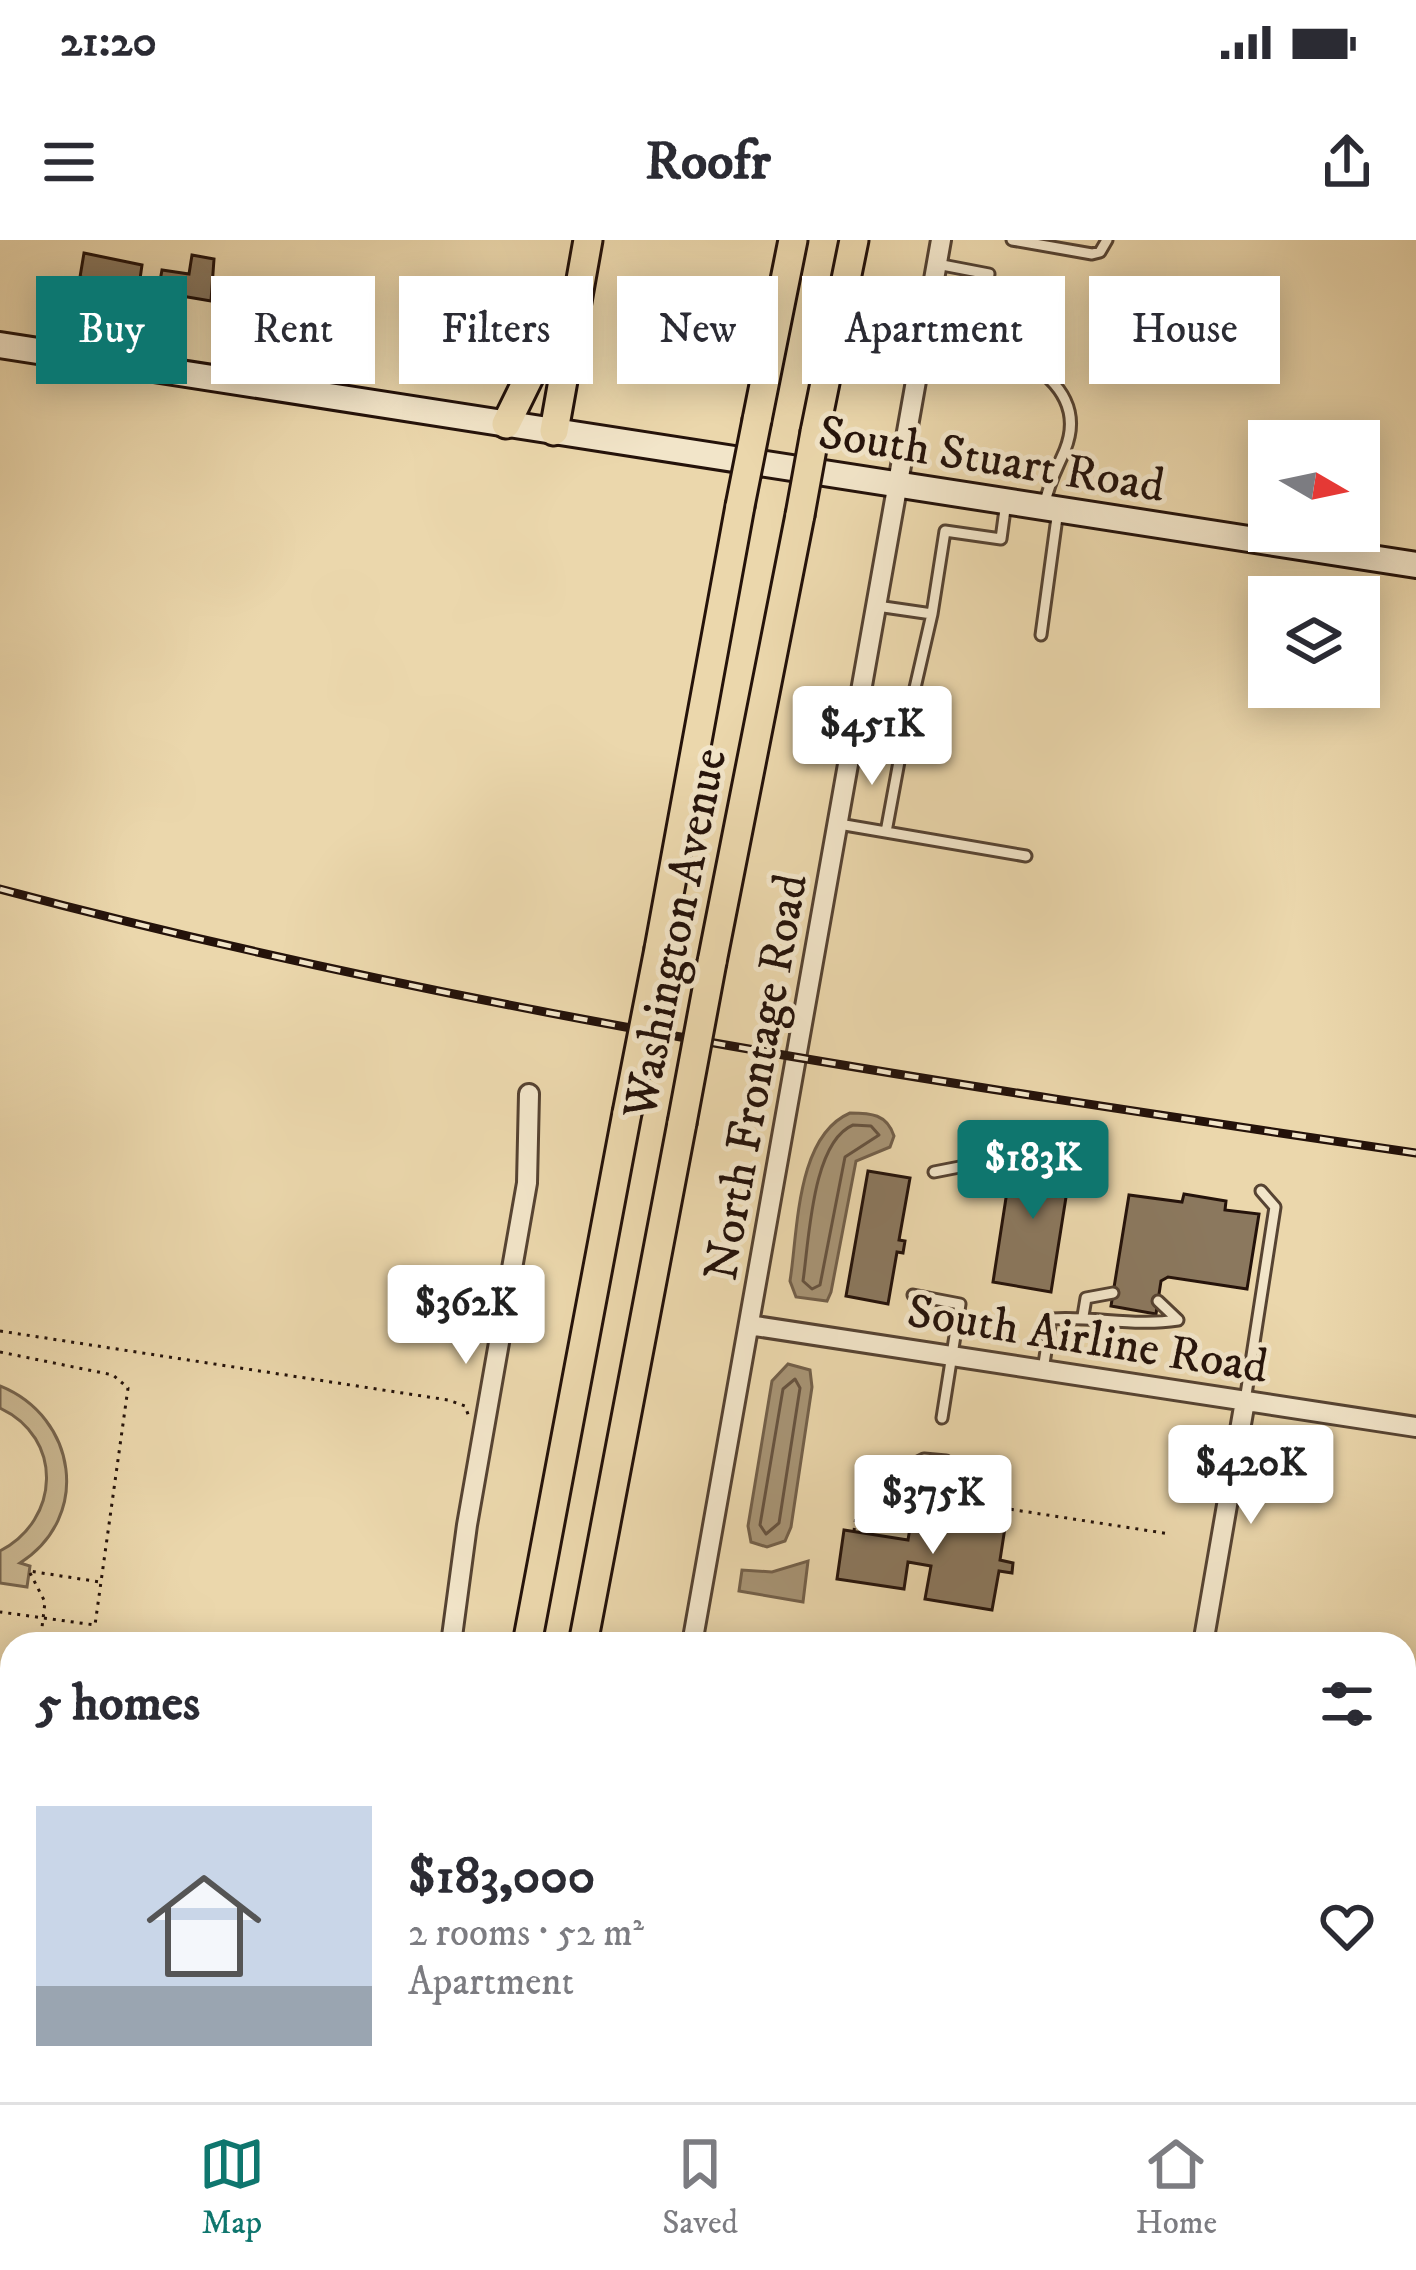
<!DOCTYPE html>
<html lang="en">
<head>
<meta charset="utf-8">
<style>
	body { margin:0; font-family:"IM FELL DW Pica",serif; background:#f7f7f7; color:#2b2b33; height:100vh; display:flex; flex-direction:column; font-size:45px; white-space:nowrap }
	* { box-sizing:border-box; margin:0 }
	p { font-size:39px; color:#7c7c81 }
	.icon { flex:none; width:66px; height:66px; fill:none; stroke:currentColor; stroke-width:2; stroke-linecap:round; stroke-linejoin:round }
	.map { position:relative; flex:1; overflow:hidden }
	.panel { position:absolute; left:0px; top:1392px; width:1416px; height:471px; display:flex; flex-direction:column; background:#fff; border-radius:36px 36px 0 0; box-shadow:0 6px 30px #0003 }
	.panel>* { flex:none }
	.top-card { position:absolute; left:36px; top:36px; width:1344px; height:108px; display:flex; gap:24px }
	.needle { width:78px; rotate:99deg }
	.controls { position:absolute; left:1248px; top:180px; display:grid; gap:24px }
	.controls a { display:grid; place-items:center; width:132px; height:132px; border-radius:0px; background:#fff; box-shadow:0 6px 30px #0003; font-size:60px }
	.price { position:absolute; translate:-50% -102px; padding:0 27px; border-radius:12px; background:#fff; color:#222; font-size:39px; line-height:78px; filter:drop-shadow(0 3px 6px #0008) }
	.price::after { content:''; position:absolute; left:50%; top:72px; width:36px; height:27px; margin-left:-18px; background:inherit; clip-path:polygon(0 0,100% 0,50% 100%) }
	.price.current { background:#0f766e; color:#fff }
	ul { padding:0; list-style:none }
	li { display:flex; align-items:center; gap:36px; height:300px; padding:0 36px }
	li span { display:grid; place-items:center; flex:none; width:336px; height:240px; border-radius:0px; color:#555 }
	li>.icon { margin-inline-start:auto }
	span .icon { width:144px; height:144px; fill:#fffc; stroke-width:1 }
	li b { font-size:51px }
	h2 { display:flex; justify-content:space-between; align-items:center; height:144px; padding:0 36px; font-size:51px }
	.chip { padding:0 42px; border-radius:0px; background:#fff; box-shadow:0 6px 30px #0003; font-size:42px; line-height:108px }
	.chip.current { background:#0f766e; color:#fff }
	.status { display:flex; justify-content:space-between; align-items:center; height:84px; padding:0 60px; background:#fff; direction:ltr }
	.status svg { height:33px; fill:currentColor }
	header { display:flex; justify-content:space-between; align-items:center; height:156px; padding:0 36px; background:#fff; font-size:54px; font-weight:700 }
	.menu { display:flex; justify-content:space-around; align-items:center; height:168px; border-top:3px solid #e1e1e2; background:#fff; font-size:33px; color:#7c7c81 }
	.menu a { display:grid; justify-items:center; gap:6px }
	.menu .current { color:#0f766e }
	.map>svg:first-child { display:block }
</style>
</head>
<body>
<div class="status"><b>21:20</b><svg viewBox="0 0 49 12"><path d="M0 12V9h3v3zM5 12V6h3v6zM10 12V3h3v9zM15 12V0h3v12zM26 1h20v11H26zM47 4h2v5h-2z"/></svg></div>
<header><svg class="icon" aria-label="menu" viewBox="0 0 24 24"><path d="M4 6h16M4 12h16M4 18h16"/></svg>Roofr<svg class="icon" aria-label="share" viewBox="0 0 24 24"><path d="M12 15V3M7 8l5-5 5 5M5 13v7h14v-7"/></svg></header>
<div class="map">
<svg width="1416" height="1862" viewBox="0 0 1416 1862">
	<rect width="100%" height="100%" fill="#ebd7ac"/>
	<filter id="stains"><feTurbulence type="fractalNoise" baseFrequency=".00167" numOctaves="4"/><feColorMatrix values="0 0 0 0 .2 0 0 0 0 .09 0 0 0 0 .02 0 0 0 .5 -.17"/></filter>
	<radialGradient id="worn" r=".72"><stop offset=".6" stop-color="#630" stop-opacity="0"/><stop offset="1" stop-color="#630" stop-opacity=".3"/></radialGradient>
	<path fill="#c9b690" stroke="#76644d" stroke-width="3" d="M 0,1146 C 77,1177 92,1277 20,1323 L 30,1326 L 27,1347 L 0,1343 L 0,1311 C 60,1280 64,1198 0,1168 Z"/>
	<path fill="#a79475" stroke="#73604a" stroke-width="3" d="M 850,873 C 871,873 887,874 894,896 L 890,907 L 856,921 L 831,1052 L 827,1061 L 796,1057 L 790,1041 C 798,991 796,896 850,873 Z
		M 788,1124 L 810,1130 L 812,1147 L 791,1287 L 785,1301 L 767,1307 L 751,1302 L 748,1286 L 772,1141 Z
		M 808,1321 L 803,1362 L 739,1351 L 742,1330 L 772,1332 Z"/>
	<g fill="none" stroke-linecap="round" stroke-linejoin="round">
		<path stroke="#665340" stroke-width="3" d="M 853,885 L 871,886 L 879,895 L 845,917 L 820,1045 L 812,1049 L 803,1041 C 809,1001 812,902 853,885 Z
			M 795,1139 L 800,1148 L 779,1283 L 766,1294 L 760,1285 L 783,1149 Z"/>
	</g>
	<path fill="#8b785e" stroke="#24120a" stroke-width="3" d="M 84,13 L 142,25 L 139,46 L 80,37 Z
		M 192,15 L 214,19 L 211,61 L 158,52 L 162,30 L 189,34 Z
		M 1068,912 L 1073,913 L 1051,1052 L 993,1042 L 1010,932 L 1020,934 L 1022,917 Z
		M 868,931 L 910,938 L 899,1000 L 905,1001 L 903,1013 L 897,1012 L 888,1064 L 846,1056 Z
		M 1184,954 L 1226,961 L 1225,970 L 1259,974 L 1247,1049 L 1168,1037 L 1161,1041 L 1156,1074 L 1111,1066 L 1129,955 L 1182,962 Z
		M 923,1227 L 945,1231 L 942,1274 L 913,1270 Z
		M 913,1270 L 953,1270 L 1006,1281 L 1000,1320 L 1013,1323 L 1012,1333 L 999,1331 L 992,1370 L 925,1359 L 931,1326 L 908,1322 L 904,1349 L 837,1339 L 844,1290 L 908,1300 Z
		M 952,1851 L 1022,1851 L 1020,1862 L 952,1862 Z
		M 1286,1851 L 1307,1851 L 1316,1862 L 1270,1862 Z"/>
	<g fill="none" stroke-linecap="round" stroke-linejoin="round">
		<g stroke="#564332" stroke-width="15">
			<path id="lane" d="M 1012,0 L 1092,14 L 1100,12 L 1107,0
				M 937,24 L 989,34 L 979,96 C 1025,118 1090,148 1065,210 C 1057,229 1049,242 1045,263
				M 877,366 L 932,374 L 945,291 L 1001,299 L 1006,262
				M 1041,395 L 1058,270
				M 855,492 L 903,500 L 886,592
				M 903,500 L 932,374
				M 839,584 L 1026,616
				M 934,932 L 980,923
				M 913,1055 L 960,1064 L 942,1178
				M 1158,1061 L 1178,1080
				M 1083,1076 L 1086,1058 L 1113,1053
				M 1043,1130 L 1051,1079 C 1095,1076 1134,1087 1178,1080
				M 1245,1161 L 1275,967 L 1261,951
				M 924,1219 L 946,1221 L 957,1231 L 946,1241 L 919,1237 L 910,1226 Z
				M 0,1570 L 12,1572
				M 0,1712 L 12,1711
				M 1404,1823 L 1416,1825
				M 87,1862 L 89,1851
				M 385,1862 L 395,1851
				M 1205,1862 L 1220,1851"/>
		</g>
		<g stroke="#564332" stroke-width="24">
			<path id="street" d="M 749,1085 L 1416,1187
				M 451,1404 L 467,1285 L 527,943 L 529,854
				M 692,1404 L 941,0
				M 1203,1404 L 1245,1161
				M 1404,1508 L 1416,1497
				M 1404,1543 L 1416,1554
				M 1405,1693 L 1416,1711
				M 686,1851 L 697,1862
				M 443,1862 L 449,1851
				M 1123,1862 L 1124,1851"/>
		</g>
		<g stroke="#24120a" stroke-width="30">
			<path id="secondary" d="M 0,105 L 1416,325"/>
		</g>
		<g stroke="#24120a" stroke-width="33">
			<path id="primary" d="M 757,180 L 793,0
				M 506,184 L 559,76
				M 554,191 L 588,0
				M 815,192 L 854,0
				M 659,709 L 740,266
				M 712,722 L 800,275
				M 527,1404 L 627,873
				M 583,1404 L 682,883
				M 515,1851 L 516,1862
				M 536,1851 L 539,1862
				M 576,1851 L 577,1862"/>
		</g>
		<path stroke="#24120a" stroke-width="3" stroke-dasharray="3 6" stroke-linecap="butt" d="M 0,1091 L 448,1160 L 465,1166 L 469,1177
			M 0,1112 L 113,1135 L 128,1148 L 95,1385 L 0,1372
			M 878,1247 L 882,1221
			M 895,1250 L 898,1230
			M 965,1261 L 968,1240
			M 982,1263 L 986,1236
			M 994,1265 L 997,1238
			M 854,1291 L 860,1246 L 1170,1294
			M 40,1404 L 45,1362 L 29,1331 L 100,1342
			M 8,1433 L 12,1432
			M 1404,1846 L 1416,1862
			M 0,1847 L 12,1849
			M 24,1851 L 75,1860
			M 474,1851 L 475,1862
			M 1268,1851 L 1273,1860
			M 1355,1851 L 1364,1851
			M 813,1862 L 815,1851
			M 824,1862 L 825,1851
			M 945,1862 L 947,1851
			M 1026,1862 L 1028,1851
			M 1248,1862 L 1264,1851"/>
		<use href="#lane" stroke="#f2e5c9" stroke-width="9"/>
		<use href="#street" stroke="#f2e5c9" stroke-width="18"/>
		<use href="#secondary" stroke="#f2e5c9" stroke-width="24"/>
		<use href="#primary" stroke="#ebd7ac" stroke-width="27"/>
		<g stroke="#24120a" stroke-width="9">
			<path id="rail" d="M 0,649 C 466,773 940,843 1416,913"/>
		</g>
		<use href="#rail" stroke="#f2e5c9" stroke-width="4.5" stroke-dasharray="14" stroke-linecap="butt"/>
		<g stroke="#24120a" stroke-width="33" stroke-linecap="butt">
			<path id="primary-bridge" d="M 740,266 L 757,180
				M 800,275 L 815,192
				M 627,873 L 659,709
				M 682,883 L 712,722"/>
		</g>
		<use href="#primary-bridge" stroke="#ebd7ac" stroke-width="27"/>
	</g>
	<g text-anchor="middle" stroke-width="10" stroke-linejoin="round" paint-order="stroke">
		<g font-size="48" fill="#24120a" stroke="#f2e5c9">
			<text transform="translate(992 217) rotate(9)" y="17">South Stuart Road</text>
			<text transform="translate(673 693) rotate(-79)" y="17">Washington Avenue</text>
			<text transform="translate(754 837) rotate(-80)" y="17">North Frontage Road</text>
			<text transform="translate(1088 1097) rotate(9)" y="17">South Airline Road</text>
		</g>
	</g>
	<rect width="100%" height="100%" filter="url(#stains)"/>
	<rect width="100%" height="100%" fill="url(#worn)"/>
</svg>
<div class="controls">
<a><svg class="needle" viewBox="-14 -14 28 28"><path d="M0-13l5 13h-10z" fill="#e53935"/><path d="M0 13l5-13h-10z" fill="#7c7c81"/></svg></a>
<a><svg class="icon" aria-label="layers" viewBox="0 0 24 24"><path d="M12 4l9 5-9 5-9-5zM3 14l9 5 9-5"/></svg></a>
</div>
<b class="price" style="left:872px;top:548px">$451K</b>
<b class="price current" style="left:1033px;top:982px">$183K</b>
<b class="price" style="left:466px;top:1127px">$362K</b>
<b class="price" style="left:1251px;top:1287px">$420K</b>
<b class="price" style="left:933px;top:1317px">$375K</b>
<div class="top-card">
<a class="chip current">Buy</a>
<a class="chip">Rent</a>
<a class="chip">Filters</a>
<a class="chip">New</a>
<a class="chip">Apartment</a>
<a class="chip">House</a>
</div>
<section class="panel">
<h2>5 homes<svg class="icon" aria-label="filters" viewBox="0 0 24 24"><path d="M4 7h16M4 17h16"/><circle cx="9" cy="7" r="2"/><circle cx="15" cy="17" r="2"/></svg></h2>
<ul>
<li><span style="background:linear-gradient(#c9d6e8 75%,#9aa5b1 0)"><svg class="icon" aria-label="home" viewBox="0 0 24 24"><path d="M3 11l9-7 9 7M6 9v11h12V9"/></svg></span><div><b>$183,000</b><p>2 rooms · 52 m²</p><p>Apartment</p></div><svg class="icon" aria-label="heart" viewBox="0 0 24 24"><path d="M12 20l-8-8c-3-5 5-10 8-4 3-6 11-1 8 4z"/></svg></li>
</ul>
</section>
</div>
<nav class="menu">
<a class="current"><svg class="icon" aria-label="map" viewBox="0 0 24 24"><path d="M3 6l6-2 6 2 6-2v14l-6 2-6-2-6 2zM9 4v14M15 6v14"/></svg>Map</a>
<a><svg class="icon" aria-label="saved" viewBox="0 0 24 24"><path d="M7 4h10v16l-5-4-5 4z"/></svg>Saved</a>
<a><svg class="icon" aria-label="home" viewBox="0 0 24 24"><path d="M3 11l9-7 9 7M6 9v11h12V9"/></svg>Home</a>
</nav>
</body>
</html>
